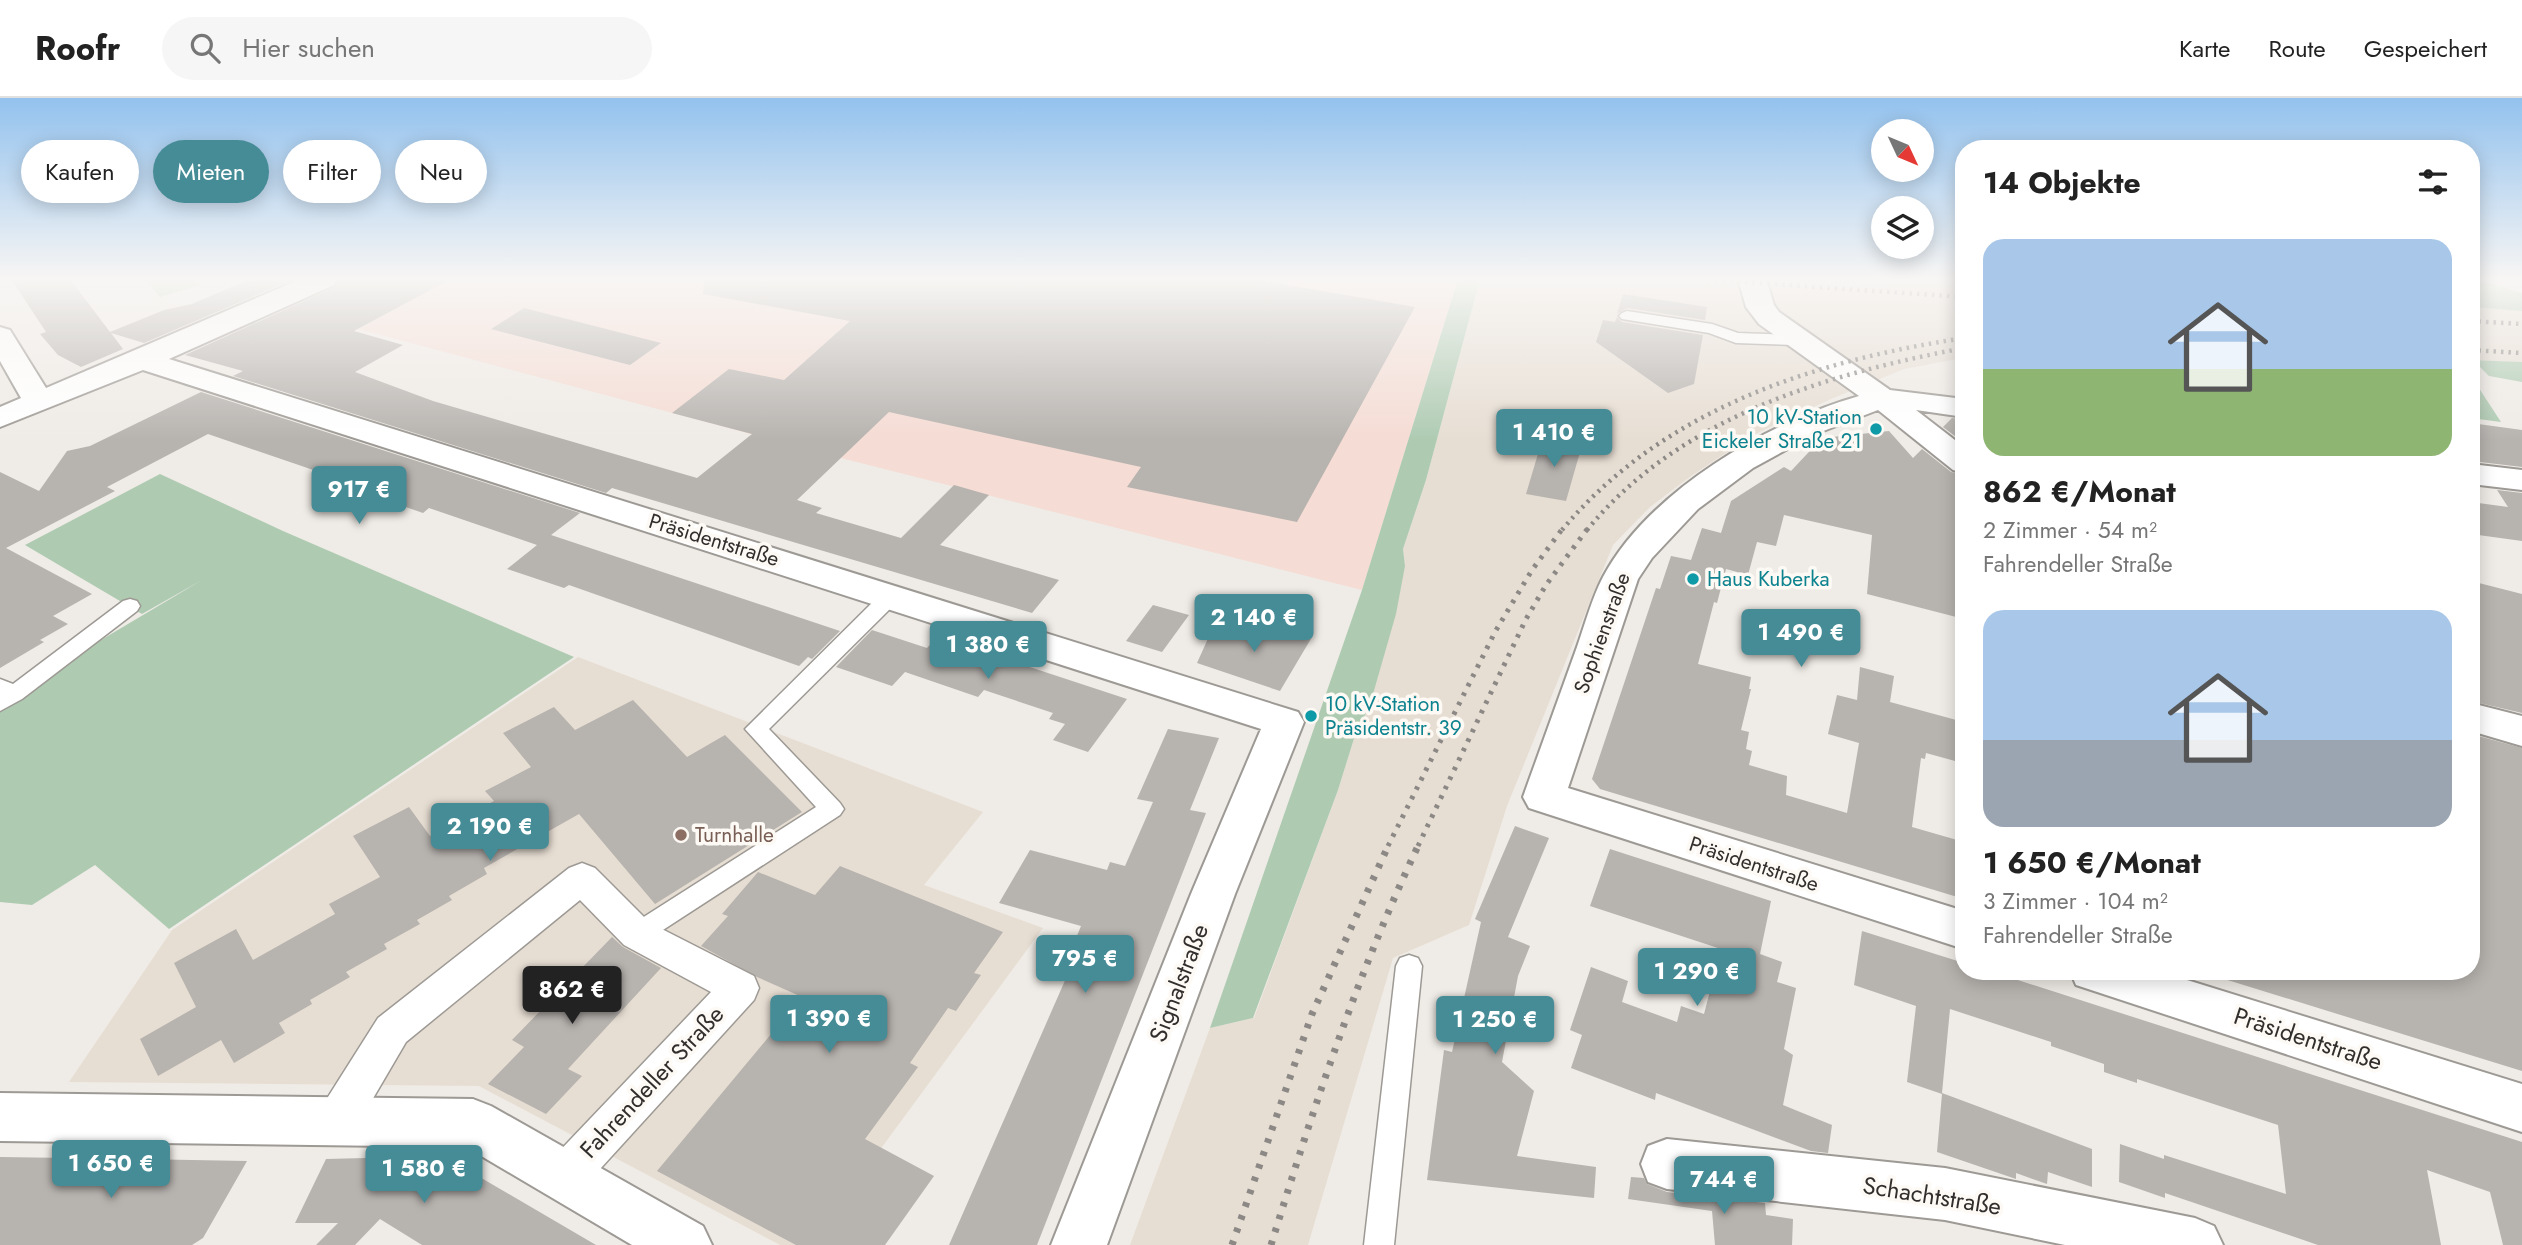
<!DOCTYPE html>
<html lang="de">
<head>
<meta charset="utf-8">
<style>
	body { margin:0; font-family:Jost,sans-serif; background:#f6f6f6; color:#222; height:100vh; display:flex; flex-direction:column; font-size:26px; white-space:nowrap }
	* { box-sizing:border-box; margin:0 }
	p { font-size:23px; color:#767676 }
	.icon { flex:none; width:38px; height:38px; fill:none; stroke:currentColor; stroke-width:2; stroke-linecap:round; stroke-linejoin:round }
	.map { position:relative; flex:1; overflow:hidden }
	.panel { position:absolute; left:1955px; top:42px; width:525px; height:840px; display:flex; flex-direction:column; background:#fff; border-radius:28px; box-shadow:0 4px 18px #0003 }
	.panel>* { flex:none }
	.banner { position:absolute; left:21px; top:42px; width:665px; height:63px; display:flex; gap:14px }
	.needle { width:46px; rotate:134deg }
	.fabs { position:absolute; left:1871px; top:21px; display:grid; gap:14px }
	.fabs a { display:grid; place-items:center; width:63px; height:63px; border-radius:50%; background:#fff; box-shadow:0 4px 18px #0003; font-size:35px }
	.price { position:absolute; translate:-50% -60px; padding:0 16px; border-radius:7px; background:#468c96; color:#fff; font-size:23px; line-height:46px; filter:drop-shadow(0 2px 4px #0008) }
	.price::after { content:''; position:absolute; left:50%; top:42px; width:21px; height:16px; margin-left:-10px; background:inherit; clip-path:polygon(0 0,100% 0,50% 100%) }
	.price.on { background:#222; color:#fff }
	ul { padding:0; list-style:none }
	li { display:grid; align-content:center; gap:14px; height:371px; padding:0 28px }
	li span { display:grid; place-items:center; height:217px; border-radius:21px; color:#555 }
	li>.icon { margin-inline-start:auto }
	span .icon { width:126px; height:126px; fill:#fffc; stroke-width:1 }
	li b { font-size:30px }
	h2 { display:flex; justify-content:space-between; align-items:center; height:84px; padding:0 28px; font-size:30px }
	.pill { padding:0 24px; border-radius:32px; background:#fff; box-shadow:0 4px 18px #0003; font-size:24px; line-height:63px }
	.pill.on { background:#468c96; color:#fff }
	header { display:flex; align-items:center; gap:42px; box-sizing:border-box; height:98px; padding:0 35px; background:#fff; border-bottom:2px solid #e0e0e0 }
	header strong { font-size:33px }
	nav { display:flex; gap:38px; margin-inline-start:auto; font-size:24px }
	.search { width:490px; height:63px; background:#f6f6f6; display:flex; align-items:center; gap:18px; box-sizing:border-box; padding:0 24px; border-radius:38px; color:#767676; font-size:26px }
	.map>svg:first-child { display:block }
</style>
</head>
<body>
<header>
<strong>Roofr</strong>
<div class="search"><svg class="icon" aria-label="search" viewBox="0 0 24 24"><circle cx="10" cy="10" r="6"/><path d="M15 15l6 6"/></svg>Hier suchen</div>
<nav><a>Karte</a><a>Route</a><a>Gespeichert</a></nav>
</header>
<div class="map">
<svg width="2522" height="1147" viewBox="0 0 2522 1147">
	<rect width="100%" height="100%" fill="#efebe6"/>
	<path fill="#f5dcd4" d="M 421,181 L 1458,181 L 1362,492 L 841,360 L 358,231 L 440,187 Z"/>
	<path fill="#e7ded3" d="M 1480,181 L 1845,181 L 1963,187 L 1963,260 L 1904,271 L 1831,301 L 1753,337 L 1691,378 L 1650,409 L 1613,447 L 1507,708 L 1469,827 L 1393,860 L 1308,1147 L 1130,1147 L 1210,930 L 1254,920 L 1338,692 L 1357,631 L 1369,610 L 1405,468 L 1403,451 L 1426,382 Z
		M 2471,209 L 2522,213 L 2522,264 L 2471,262 Z
		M 578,559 L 983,714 L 924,787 L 1043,830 L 810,1147 L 780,1147 L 479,988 L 69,984 L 172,832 Z"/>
	<path fill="#aecbb2" d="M 144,181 L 195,181 L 200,187 L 160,199 Z
		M 1458,181 L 1480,181 L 1426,382 L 1403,451 L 1405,468 L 1396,516 L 1369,610 L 1357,631 L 1338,692 L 1253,920 L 1210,930 L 1362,492 Z
		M 2471,183 L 2485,184 L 2522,195 L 2522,213 L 2471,209 Z
		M 2471,262 L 2522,264 L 2522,284 L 2489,278 L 2474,263 L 2475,284 L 2501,324 L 2471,320 Z
		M 160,376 L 283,433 L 574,559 L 169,831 L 95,767 L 32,807 L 0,804 L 0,602 L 202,482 L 142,516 L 25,447 Z"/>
	<path fill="#b7b3af" d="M 11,181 L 70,181 L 110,234 L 164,212 L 192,206 L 250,181 L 294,181 L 144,245 L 111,235 L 123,251 L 81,269 L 58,257 L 40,236 L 46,234 Z
		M 339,181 L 451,181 L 354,233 L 403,247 L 355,274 L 433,303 L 697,380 L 752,336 L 672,315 L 729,271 L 784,282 L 850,223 L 703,196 L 704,181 L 1252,181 L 1415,209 L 1297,424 L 1127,389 L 1141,369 L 889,314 L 797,402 L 822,410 L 816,415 L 901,440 L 954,387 L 989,397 L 940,447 L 1059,482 L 1032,515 L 612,390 L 606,395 L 233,278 L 243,273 L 185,257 L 335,189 Z
		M 1623,196 L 1707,209 L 1705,222 L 1627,210 L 1617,216 Z
		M 524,210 L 661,245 L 630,267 L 491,231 Z
		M 1617,219 L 1622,224 L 1703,237 L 1694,286 L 1668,295 L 1596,244 L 1603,222 L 1615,224 Z
		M 201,294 L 580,415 L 551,437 L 840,533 L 812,561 L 808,559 L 799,568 L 569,487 L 564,490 L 507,471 L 537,447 L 429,410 L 423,415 L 322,380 L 328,377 L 208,336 L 107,389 L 115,393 L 6,450 L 92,496 L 53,518 L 68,526 L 40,542 L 44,544 L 0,570 L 0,374 L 39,393 L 67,353 L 90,348 Z
		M 1952,320 L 1964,322 L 1964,345 L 1943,329 Z
		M 2471,325 L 2522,332 L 2522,369 L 2480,364 L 2471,349 Z
		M 1889,333 L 1913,360 L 1922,351 L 1951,374 L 1964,377 L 1964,521 L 1867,496 L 1872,437 L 1784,417 L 1776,448 L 1757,444 L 1748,477 L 1726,471 L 1717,505 L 1714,504 L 1698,566 L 1751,579 L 1749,591 L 1751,591 L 1741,632 L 1749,634 L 1746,651 L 1752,653 L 1749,667 L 1787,678 L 1786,697 L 1847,715 L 1859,645 L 1828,636 L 1837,597 L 1857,602 L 1860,569 L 1894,578 L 1890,604 L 1960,623 L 1955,663 L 1926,655 L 1925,661 L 1921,660 L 1912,729 L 1964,744 L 1964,801 L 1600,691 L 1592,681 L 1656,490 L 1660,491 L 1671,458 L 1691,462 L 1702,430 L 1721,435 L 1731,403 L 1784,369 L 1791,373 L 1822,340 Z
		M 1543,339 L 1582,347 L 1566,403 L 1526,396 Z
		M 2497,392 L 2522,395 L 2522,443 L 2471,436 L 2471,404 L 2508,409 Z
		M 2471,483 L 2522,496 L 2522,615 L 2471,603 Z
		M 1153,507 L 1189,517 L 1162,554 L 1126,543 Z
		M 1215,525 L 1261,538 L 1264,534 L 1276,537 L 1280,530 L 1312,539 L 1280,593 L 1197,565 Z
		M 872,532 L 927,550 L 942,534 L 999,555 L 996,558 L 1127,601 L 1088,654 L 1053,642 L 1065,626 L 1049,621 L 1053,615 L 984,592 L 978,599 L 905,574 L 892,588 L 836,569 Z
		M 633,602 L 687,659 L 725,637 L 802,714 L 655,806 L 579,716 L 484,770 L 487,776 L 449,798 L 452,802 L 417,822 L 420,826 L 384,846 L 387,851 L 346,874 L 350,879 L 310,902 L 312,906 L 279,925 L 285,935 L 234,965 L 221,942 L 158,978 L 140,941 L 196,909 L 174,865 L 236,831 L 253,862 L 335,816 L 329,806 L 380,779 L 353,738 L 409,709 L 430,738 L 494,703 L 485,693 L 531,669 L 503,635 L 554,609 L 575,632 Z
		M 1168,631 L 1219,640 L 1190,712 L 1206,715 L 1037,1147 L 949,1147 L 1081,846 L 1074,845 L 1081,828 L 999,805 L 1030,752 L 1107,772 L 1110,764 L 1125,768 L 1153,704 L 1137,701 Z
		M 2471,636 L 2522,650 L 2522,973 L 2221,880 L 2222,873 L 2471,873 Z
		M 1515,728 L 1549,740 L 1508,839 L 1530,848 L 1518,878 L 1502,964 L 1534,993 L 1517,1058 L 1596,1069 L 1594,1100 L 1427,1082 L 1444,952 L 1452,954 L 1481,824 L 1475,821 Z
		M 1610,751 L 1771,803 L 1760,856 L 1782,864 L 1777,884 L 1796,890 L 1784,951 L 1793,957 L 1783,1007 L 1832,1027 L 1828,1055 L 1811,1053 L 1656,995 L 1655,1002 L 1571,970 L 1582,937 L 1570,932 L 1591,869 L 1628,883 L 1622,904 L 1677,924 L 1681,908 L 1704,916 L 1721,851 L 1590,808 Z
		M 840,768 L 1003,834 L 974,875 L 981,877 L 956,913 L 948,910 L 910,965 L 918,969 L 865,1041 L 934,1078 L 885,1147 L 796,1147 L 657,1073 L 802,899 L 757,879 L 701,848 L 728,818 L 722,816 L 758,774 L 815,797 Z
		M 1862,833 L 1964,865 L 1964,873 L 1990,873 L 2522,1044 L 2522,1147 L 2503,1147 L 2490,1094 L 2427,1072 L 2441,1147 L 2318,1147 L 2165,1095 L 2165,1100 L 2119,1084 L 2120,1046 L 2164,1061 L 2164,1057 L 2286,1096 L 2278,1027 L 2137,981 L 2137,985 L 2104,974 L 2104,966 L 2051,948 L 2051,944 L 1950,911 L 1942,995 L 2092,1051 L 2092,1089 L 2048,1074 L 2047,1086 L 2016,1075 L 2016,1081 L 1937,1054 L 1942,996 L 1907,984 L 1916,908 L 1854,887 Z
		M 612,839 L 623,849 L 661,870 L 568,971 L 582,978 L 546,1016 L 488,986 L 524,949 L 512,942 Z
		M 407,1056 L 410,1058 L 442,1057 L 596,1147 L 422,1147 L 380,1121 L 355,1147 L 316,1147 L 338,1125 L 295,1125 L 326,1061 L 405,1059 Z
		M 0,1059 L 137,1061 L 247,1063 L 203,1140 L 192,1147 L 0,1147 Z
		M 1631,1079 L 1644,1080 L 1647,1086 L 1667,1094 L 1765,1105 L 1766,1117 L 1793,1121 L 1792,1147 L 1715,1147 L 1712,1113 L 1628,1101 Z"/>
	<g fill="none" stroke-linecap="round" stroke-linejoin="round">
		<g stroke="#9d9994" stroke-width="3">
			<path id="service" d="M 1627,213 L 1712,226 L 1738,235 L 1797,237 L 1805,242 L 1797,247 L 1736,245 L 1709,235 L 1622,221 L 1619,218 L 1622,215 Z
				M 891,492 L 898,493 L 901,498 L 898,503 L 769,631 L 840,705 L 844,711 L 840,717 L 646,843 L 637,846 L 628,843 L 624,836 L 628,829 L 816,709 L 745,631 L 884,493 Z
				M 130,501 L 137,503 L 140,508 L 137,513 L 22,601 L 0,613 L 0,581 L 13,586 L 123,503 Z
				M 1409,857 L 1418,860 L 1422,868 L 1394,1147 L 1364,1147 L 1396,868 L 1400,860 Z"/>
		</g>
		<g stroke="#9d9994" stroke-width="3">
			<path id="pedestrian" d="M 582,765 L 595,770 L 650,825 L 754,878 L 759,890 L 754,902 L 580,1093 L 565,1099 L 550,1093 L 543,1078 L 550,1063 L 711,894 L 624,847 L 580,802 L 406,944 L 351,1038 L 336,1044 L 321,1038 L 315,1024 L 321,1010 L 378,920 L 569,770 Z"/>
		</g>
		<g stroke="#9d9994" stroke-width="4">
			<path id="minor" d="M 301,181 L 337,181 L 334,187 L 169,261 L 1298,614 L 1304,624 L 1235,796 L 1107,1147 L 1051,1147 L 1191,796 L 1261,631 L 143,272 L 0,329 L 0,309 L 21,300 L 0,263 L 0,229 L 10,232 L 46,290 Z
				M 1738,181 L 1766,181 L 1774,207 L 1779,214 L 1890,292 L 1964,301 L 1964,319 L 1916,312 L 1964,349 L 1964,375 L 1953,372 L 1878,312 L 1813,337 L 1753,370 L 1698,411 L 1652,460 L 1638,481 L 1568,690 L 1964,813 L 1964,851 L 1529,710 L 1523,699 C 1541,649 1559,599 1577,549 C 1585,526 1592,500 1603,479 C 1648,394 1768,324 1859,298 L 1759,226 L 1746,209 Z
				M 2471,366 L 2522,372 L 2522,392 L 2471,386 Z
				M 2471,605 L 2522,618 L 2522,648 L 2471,633 Z
				M 2070,873 L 2158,873 L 2522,986 L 2522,1034 L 2076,887 Z
				M 0,995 L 473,1001 L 491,1008 L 703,1128 L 712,1147 L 632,1147 L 466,1049 L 0,1043 Z
				M 1667,1041 L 1945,1070 L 2195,1120 L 2214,1128 L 2223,1147 L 2065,1147 L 1945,1122 L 1667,1091 L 1648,1084 L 1641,1066 L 1648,1048 Z"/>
		</g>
		<use href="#service" fill="#fff" fill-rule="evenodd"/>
		<use href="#pedestrian" fill="#fff" fill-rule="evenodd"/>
		<use href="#minor" fill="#fff" fill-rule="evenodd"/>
		<path stroke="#8b8885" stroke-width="4.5" stroke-dasharray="2.5 5" stroke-linecap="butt" d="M 1700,181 L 1964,199
			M 2471,223 L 2522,226
			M 2471,252 L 2522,255
			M 1562,432 C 1663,311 1813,263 1964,240
			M 1587,432 C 1679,319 1827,276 1964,250"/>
		<path stroke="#8b8885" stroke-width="5" stroke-dasharray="3.5 7" stroke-linecap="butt" d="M 1388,748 L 1495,534 L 1532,472 L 1563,430
			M 1418,748 L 1526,521 L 1546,487 L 1588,430"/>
		<path stroke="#8b8885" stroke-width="7" stroke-dasharray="4.5 9" stroke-linecap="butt" d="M 1232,1147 L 1312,916 L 1389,746
			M 1271,1147 C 1313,1011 1358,874 1419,746"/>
	</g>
	<linearGradient id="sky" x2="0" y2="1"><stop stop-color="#93c2ee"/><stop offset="0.53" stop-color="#f8f6f4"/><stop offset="1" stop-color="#f8f6f4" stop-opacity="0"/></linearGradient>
	<rect width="2522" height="342" fill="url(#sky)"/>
	<g fill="#0f9aa8" stroke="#fdf9f4" stroke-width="2.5">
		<circle cx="1876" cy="331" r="7"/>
		<circle cx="1693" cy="481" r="7"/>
		<circle cx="1311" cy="618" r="7"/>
	</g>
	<circle fill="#8d6e63" stroke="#fdf9f4" stroke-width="2.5" cx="681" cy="737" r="7"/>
	<g text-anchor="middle" stroke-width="7" stroke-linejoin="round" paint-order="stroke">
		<g font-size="21" fill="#0d838f" stroke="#fdf9f4" text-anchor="start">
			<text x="1862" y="326" text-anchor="end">10 kV-Station<tspan x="1862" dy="24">Eickeler Straße 21</tspan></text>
			<text x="1707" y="488">Haus Kuberka</text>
			<text x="1325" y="613">10 kV-Station<tspan x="1325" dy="24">Präsidentstr. 39</tspan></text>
		</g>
		<g font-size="21" fill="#312f2d" stroke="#fdf9f4">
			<text transform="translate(714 442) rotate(17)" y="7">Präsidentstraße</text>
			<text transform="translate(1602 535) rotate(-70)" y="7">Sophienstraße</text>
			<text transform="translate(1754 766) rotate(18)" y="7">Präsidentstraße</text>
		</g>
		<g font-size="21" fill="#785e54" stroke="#fdf9f4" text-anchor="start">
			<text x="695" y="744">Turnhalle</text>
		</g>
		<g font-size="24" fill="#312f2d" stroke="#fdf9f4">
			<text transform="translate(1179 885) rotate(-69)" y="8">Signalstraße</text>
			<text transform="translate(2308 941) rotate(18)" y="8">Präsidentstraße</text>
			<text transform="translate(652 984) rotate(-47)" y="8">Fahrendeller Straße</text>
			<text transform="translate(1932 1098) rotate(9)" y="8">Schachtstraße</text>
		</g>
	</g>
</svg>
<div class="fabs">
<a><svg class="needle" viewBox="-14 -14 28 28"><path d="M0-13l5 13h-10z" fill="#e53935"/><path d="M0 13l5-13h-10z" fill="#767676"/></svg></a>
<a><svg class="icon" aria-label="layers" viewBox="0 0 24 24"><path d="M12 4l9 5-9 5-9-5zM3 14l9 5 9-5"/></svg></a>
</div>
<b class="price" style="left:1554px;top:371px">1 410 €</b>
<b class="price" style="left:359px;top:428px">917 €</b>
<b class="price" style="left:1254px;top:556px">2 140 €</b>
<b class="price" style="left:1801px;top:571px">1 490 €</b>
<b class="price" style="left:988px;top:583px">1 380 €</b>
<b class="price" style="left:490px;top:765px">2 190 €</b>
<b class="price" style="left:1085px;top:897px">795 €</b>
<b class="price" style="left:1697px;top:910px">1 290 €</b>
<b class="price on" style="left:572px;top:928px">862 €</b>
<b class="price" style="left:829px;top:957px">1 390 €</b>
<b class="price" style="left:1495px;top:958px">1 250 €</b>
<b class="price" style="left:111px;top:1102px">1 650 €</b>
<b class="price" style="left:424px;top:1107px">1 580 €</b>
<b class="price" style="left:1724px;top:1118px">744 €</b>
<div class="banner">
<a class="pill">Kaufen</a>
<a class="pill on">Mieten</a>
<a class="pill">Filter</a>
<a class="pill">Neu</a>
</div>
<section class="panel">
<h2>14 Objekte<svg class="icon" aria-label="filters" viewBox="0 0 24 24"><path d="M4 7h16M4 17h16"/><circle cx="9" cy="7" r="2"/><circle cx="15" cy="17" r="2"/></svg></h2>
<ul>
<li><span style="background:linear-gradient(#a9c7e8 60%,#8fb573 0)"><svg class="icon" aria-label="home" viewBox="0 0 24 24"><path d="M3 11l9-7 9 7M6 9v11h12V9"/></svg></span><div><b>862 €/Monat</b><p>2 Zimmer · 54 m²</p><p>Fahrendeller Straße</p></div></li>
<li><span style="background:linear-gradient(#a9c7e8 60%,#9aa5b1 0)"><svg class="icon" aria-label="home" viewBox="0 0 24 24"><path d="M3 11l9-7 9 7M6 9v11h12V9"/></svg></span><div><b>1 650 €/Monat</b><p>3 Zimmer · 104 m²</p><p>Fahrendeller Straße</p></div></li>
</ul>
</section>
</div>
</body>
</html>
